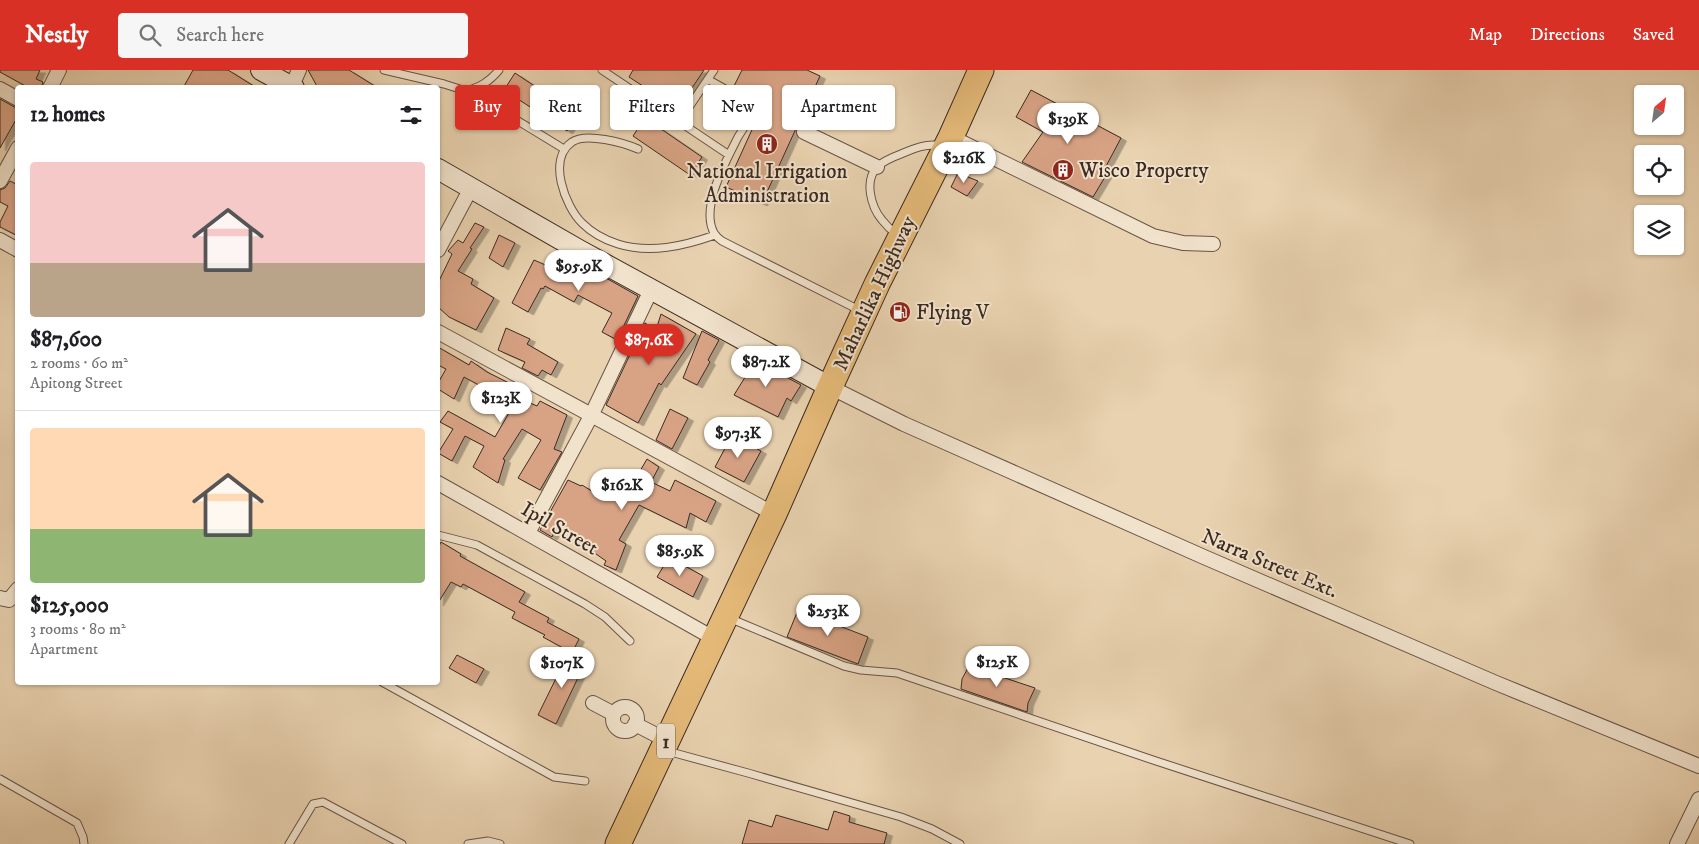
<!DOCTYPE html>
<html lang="en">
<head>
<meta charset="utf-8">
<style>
	body { margin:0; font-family:"IM FELL DW Pica",serif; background:#f6f6f6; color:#202124; height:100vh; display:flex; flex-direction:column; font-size:19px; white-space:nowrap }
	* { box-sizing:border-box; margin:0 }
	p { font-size:16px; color:#757577 }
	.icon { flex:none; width:28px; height:28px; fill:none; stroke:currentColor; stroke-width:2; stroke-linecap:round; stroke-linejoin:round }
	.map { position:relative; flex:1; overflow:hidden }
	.sheet { position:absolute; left:15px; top:15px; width:425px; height:600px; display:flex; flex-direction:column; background:#fff; border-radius:5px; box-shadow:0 1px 4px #0004 }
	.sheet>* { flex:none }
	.banner { position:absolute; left:455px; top:15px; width:475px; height:45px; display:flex; gap:10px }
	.needle { width:32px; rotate:29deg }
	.buttons { position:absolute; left:1634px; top:15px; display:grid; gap:10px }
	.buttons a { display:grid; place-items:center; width:50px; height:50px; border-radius:5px; background:#fff; box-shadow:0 1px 4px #0004; font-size:25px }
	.price { position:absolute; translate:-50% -42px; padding:0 11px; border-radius:18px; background:#fff; color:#222; font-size:16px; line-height:32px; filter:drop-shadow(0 1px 2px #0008) }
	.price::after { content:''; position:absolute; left:50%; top:30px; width:15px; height:11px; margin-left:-8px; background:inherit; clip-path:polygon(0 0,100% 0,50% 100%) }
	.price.current { background:#d93025; color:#fff }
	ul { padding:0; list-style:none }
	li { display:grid; align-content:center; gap:10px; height:265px; padding:0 15px }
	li+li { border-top:1px solid #e0e0e0 }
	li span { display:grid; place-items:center; height:155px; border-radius:5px; color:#555 }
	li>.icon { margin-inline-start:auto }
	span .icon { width:90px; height:90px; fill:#fffc; stroke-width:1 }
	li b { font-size:21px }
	h2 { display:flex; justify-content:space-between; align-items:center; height:60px; padding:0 15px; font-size:21px }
	.chip { padding:0 18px; border-radius:5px; background:#fff; box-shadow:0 1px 4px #0004; font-size:18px; line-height:45px }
	.chip.current { background:#d93025; color:#fff }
	header { display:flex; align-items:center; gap:30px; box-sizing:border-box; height:70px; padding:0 25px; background:#d93025; color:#fff }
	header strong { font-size:24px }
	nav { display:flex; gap:28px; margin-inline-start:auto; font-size:18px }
	.search { width:350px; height:45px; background:#f6f6f6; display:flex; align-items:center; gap:12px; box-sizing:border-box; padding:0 18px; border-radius:5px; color:#757577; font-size:19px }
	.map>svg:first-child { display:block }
</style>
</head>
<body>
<header>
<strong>Nestly</strong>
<div class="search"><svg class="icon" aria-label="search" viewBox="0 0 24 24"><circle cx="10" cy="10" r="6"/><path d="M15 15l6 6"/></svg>Search here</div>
<nav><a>Map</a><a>Directions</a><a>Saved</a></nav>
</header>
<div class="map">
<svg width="1699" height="774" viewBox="0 0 1699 774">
	<defs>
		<filter id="shadow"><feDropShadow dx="5.5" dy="3" stdDeviation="0" flood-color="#0004"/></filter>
	</defs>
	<rect width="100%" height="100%" fill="#e9d2b0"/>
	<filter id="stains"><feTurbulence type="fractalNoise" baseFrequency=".004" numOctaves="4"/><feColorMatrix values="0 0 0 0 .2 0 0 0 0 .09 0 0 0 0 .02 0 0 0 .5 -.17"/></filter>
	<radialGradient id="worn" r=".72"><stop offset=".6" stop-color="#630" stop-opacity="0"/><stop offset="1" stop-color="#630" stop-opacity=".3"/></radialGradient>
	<path fill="#d8a385" stroke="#3c2a21" filter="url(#shadow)" d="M 0,0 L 40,0 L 36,9 L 43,12 L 41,18 L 29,18 L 0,2 Z
		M 193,0 L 228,0 L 257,18 L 183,18 Z
		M 308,0 L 349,0 L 378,18 L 318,18 Z
		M 633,0 L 704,0 L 678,39 L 629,7 Z
		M 742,0 L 807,0 L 820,6 L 762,133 L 726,117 L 765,31 L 734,16 Z
		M 515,3 L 578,45 L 567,61 L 504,20 Z
		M 1031,20 L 1121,68 L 1104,100 L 1108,102 L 1093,127 L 1022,92 L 1043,62 L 1016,47 Z
		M 0,29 L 18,39 L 18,46 L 0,78 Z
		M 645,48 L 702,87 L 690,105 L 633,66 Z
		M 958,103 L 978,111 L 967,126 L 951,117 Z
		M 10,111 L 18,115 L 18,166 L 0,157 L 0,152 L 8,136 L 0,132 L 0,120 L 5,118 Z
		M 475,153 L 484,157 L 470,178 L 472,179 L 458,201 L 473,209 L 471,214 L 494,228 L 476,260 L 449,247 L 438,237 L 438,213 L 452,184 L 448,181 L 458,170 L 463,173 Z
		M 499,165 L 515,173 L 503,197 L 489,188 Z
		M 572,189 L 638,226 L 617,270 L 602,262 L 612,243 L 578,225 L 574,232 L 545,216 L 543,219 L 541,218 L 528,242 L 512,233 L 534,190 L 564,203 Z
		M 661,244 L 696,264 L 661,315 L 659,313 L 638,353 L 606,335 L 645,253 L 656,260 Z
		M 506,258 L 530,269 L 527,274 L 558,292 L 551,305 L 542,300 L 538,306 L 522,298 L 525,292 L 498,280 Z
		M 702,261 L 719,270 L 708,290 L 710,292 L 697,315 L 683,308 Z
		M 438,277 L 469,295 L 471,291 L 487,302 L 507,312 L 503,321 L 537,336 L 540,331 L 567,345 L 554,379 L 562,382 L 540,420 L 518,408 L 541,370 L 522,359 L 503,389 L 505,390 L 498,413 L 473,397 L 484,376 L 465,366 L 452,391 L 438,383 L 453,359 L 440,352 L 448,341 L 495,367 L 510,341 L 481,329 L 486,319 L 464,307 L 454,329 L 438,319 L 438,313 L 446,299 L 438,295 Z
		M 751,288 L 801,315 L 791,331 L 787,328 L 778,347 L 734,325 L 747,304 L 742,302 Z
		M 670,339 L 688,348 L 672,379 L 656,370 Z
		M 732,365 L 761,381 L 744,412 L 715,397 Z
		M 647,389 L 659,397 L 651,412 L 670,421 L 675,410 L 716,431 L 706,452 L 690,443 L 686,458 L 639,435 L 619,470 L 626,474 L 616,500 L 604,495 L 606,491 L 579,472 L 581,469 L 557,455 L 552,467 L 540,460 L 568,410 L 581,416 L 582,415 L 603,428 L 617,403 L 633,413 Z
		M 441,472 L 461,484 L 460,486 L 525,522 L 519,532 L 549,548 L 547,552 L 579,569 L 572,583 L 543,567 L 545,565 L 512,548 L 515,542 L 463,514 L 461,517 L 451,512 L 438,533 L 438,478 Z
		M 669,487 L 703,506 L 693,527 L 657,507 Z
		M 798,540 L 868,567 L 858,594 L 787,567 Z
		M 568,584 L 585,593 L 556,654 L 538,645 Z
		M 457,585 L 484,599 L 476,613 L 449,598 Z
		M 969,596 L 1035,618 L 1028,633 L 1027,642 L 961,619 L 962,609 Z
		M 834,741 L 850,746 L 849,752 L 887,763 L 884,774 L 742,774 L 749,750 L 772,757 L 776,745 L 828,760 Z"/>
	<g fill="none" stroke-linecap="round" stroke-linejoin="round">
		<g stroke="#675445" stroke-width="9">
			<path id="lane" d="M 384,0 L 444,14 L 466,21 L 487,32 L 564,79
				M 602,0 L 729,85
				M 709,10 L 745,30 C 749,32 751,35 751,39 C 752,48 742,60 738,67 C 726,91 700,137 714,163 C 716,166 719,169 722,171 L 859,240
				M 466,21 C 480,17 489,12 499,0
				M 679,52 L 714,0
				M 638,79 C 624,73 586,62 572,72 C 547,89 565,136 582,153 C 592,163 605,170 618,174 C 650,184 684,176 715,165
				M 896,164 C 891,160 886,155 882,150 C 871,137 864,111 877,97 C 883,91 893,87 901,84 C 915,78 927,73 941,76
				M 438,465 L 477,475 L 585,534 L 605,547 L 630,571
				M 729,548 L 844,596 L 861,600 L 897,603 L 1156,691 L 1410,774
				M 382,612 L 554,707 L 585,711
				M 667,681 L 748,703 L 901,747 L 932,759 L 960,774
				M 0,709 L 77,753 L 83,767 L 84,774
				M 289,774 L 313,734 L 323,732 L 402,774
				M 468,774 L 488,771 L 500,774"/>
		</g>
		<g stroke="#675445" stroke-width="16">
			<path id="street" d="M 50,18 L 59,0
				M 291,18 L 299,0
				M 0,19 L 18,29
				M 804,62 L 877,97
				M 951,67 L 1153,166 L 1183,173 L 1213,174
				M 0,111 L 18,78
				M 0,170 L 18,180
				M 438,180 L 471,118
				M 438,262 L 774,444
				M 830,317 L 904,354 L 1204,487 L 1496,613 L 1699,696
				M 438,413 L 715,569
				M 528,463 L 591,346 L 651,220
				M 0,528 L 9,530 L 18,519
				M 593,633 L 614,644
				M613 649a12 12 0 1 1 24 0a12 12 0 1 1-24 0Z
				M 635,654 L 666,670
				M 1677,774 L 1699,729"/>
		</g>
		<g stroke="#3c2a21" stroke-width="22">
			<path id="secondary" d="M 261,0 L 294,18
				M 438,99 L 579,180 L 830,317"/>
		</g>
		<g stroke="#3c2a21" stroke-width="27">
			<path id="highway" d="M 618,774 L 774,444 L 830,317 L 877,214 L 951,67 L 981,0"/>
		</g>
		<use href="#lane" stroke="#f1e2cc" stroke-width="7"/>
		<use href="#street" stroke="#f1e2cc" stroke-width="14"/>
		<use href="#secondary" stroke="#f1e2cc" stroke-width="20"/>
		<use href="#highway" stroke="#e4b978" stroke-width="25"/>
	</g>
	<defs>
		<g id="building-disc" transform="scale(1.125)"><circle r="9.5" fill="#8f2418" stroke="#f1e2cc"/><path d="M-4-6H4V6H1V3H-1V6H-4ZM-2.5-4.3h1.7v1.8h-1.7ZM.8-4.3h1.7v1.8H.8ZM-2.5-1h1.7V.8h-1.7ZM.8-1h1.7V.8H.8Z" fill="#fff"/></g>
		<g id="fuel-disc" transform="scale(1.125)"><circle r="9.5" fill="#8f2418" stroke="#f1e2cc"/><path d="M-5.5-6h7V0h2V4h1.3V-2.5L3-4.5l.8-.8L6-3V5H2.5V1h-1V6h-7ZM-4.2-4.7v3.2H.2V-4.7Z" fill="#fff"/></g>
	</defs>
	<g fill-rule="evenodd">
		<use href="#building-disc" x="767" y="74"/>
		<use href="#building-disc" x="1063" y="100"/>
		<use href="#fuel-disc" x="900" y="242"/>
	</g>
	<g text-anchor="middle" stroke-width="4" stroke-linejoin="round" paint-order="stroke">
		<rect fill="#f1e2cc" stroke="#726154" stroke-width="1" x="657" y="653.5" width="18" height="35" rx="4"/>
		<g font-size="20" font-weight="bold" fill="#3c2a21">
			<text x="666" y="678">1</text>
		</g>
		<g font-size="21" fill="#3c2a21" stroke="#f1e2cc" text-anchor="start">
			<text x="1079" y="107">Wisco Property</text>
			<text x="767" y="108" text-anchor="middle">National Irrigation<tspan x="767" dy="24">Administration</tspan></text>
			<text x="916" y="249">Flying V</text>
		</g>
		<g font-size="21" fill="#3c2a21" stroke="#f1e2cc">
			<text transform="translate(874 223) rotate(-65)" y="7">Maharlika Highway</text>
			<text transform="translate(560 458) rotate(30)" y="7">Ipil Street</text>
			<text transform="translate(1270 493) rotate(23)" y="7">Narra Street Ext.</text>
		</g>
	</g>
	<rect width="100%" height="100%" filter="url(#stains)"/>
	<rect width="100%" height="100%" fill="url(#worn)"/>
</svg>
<div class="buttons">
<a><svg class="needle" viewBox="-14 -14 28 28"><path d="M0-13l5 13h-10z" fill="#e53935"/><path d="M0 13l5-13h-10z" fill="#757577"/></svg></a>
<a><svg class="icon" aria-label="locate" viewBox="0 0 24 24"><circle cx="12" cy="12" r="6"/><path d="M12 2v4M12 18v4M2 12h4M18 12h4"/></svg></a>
<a><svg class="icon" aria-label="layers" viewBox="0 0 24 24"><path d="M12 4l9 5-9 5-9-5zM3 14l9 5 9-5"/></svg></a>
</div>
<b class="price" style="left:1068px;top:75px">$139K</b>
<b class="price" style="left:964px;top:114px">$216K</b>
<b class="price" style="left:579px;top:222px">$95.9K</b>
<b class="price current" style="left:649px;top:296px">$87.6K</b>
<b class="price" style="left:766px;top:318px">$87.2K</b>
<b class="price" style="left:501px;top:354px">$123K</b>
<b class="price" style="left:738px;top:389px">$97.3K</b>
<b class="price" style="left:622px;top:441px">$162K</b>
<b class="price" style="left:680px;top:507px">$85.9K</b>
<b class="price" style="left:828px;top:567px">$253K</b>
<b class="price" style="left:997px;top:618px">$125K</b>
<b class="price" style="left:562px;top:619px">$107K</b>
<div class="banner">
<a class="chip current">Buy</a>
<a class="chip">Rent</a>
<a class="chip">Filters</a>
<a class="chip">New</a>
<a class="chip">Apartment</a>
</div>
<section class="sheet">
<h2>12 homes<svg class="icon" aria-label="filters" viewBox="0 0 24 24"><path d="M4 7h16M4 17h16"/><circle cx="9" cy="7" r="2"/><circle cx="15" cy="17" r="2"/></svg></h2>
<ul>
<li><span style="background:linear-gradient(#f6c9c9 65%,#b9a48a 0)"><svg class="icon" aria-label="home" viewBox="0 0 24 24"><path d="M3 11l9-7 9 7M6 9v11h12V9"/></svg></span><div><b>$87,600</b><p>2 rooms · 60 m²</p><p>Apitong Street</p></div></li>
<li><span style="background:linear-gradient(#ffd9b3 65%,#8fb573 0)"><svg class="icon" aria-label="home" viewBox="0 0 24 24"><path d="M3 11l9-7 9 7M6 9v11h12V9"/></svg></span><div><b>$125,000</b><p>3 rooms · 80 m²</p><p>Apartment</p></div></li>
</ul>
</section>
</div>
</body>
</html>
